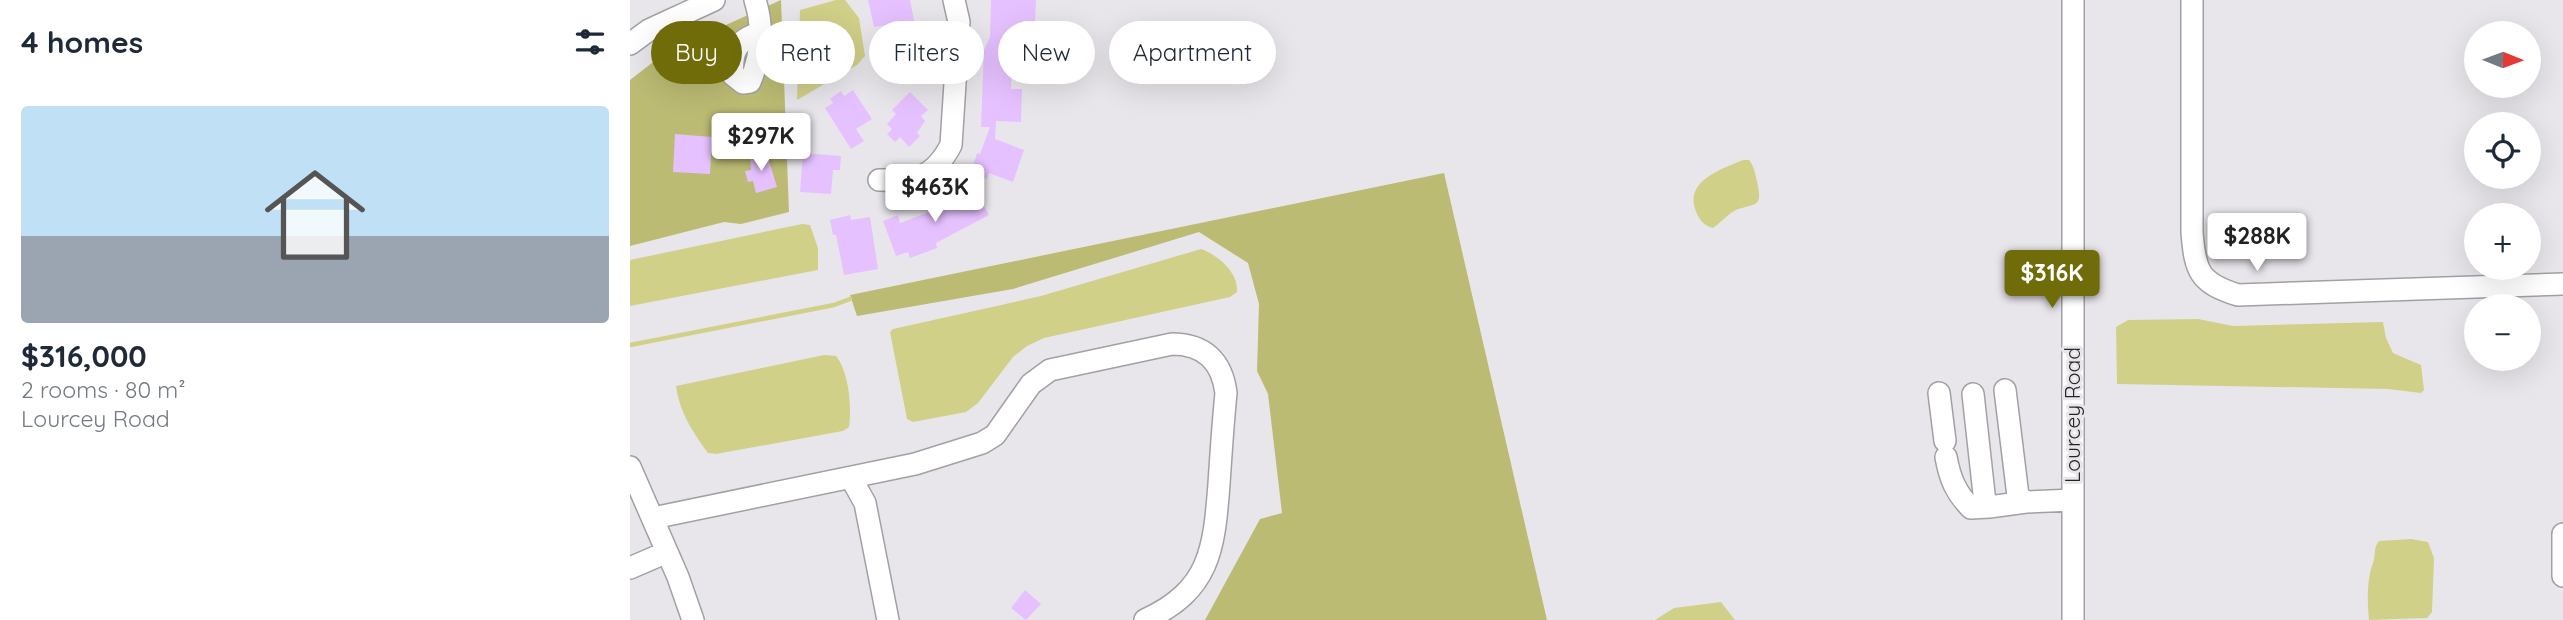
<!DOCTYPE html>
<html lang="en">
<head>
<meta charset="utf-8">
<style>
	body { margin:0; font-family:Quicksand,sans-serif; background:#f2f2f3; color:#1f2937; height:100vh; display:flex; flex-direction:column; font-size:26px; white-space:nowrap }
	* { box-sizing:border-box; margin:0 }
	p { font-size:23px; color:#747a83 }
	.icon { flex:none; width:38px; height:38px; fill:none; stroke:currentColor; stroke-width:2; stroke-linecap:round; stroke-linejoin:round }
	.map { position:relative; flex:1; overflow:hidden }
	.side { display:flex; flex-direction:column; background:#fff; width:630px }
	.side>* { flex:none }
	.guide { position:absolute; left:21px; top:21px; width:665px; height:63px; display:flex; gap:14px }
	.needle { width:46px; rotate:91deg }
	.buttons { position:absolute; left:1834px; top:21px; display:grid; gap:14px }
	.buttons a { display:grid; place-items:center; width:77px; height:77px; border-radius:50%; background:#fff; box-shadow:0 7px 28px #0002; font-size:35px }
	.price { position:absolute; translate:-50% -60px; padding:0 16px; border-radius:7px; background:#fff; color:#222; font-size:23px; line-height:46px; filter:drop-shadow(0 2px 4px #0008) }
	.price::after { content:''; position:absolute; left:50%; top:42px; width:21px; height:16px; margin-left:-10px; background:inherit; clip-path:polygon(0 0,100% 0,50% 100%) }
	.price.active { background:#6f6c09; color:#fff }
	ul { padding:0; list-style:none }
	li { display:grid; align-content:center; gap:14px; height:371px; padding:0 21px }
	li span { display:grid; place-items:center; height:217px; border-radius:7px; color:#555 }
	li>.icon { margin-inline-start:auto }
	span .icon { width:126px; height:126px; fill:#fffc; stroke-width:1 }
	li b { font-size:30px }
	h2 { display:flex; justify-content:space-between; align-items:center; height:84px; padding:0 21px; font-size:30px }
	.chip { padding:0 24px; border-radius:32px; background:#fff; box-shadow:0 7px 28px #0002; font-size:24px; line-height:63px }
	.chip.active { background:#6f6c09; color:#fff }
	main { display:flex; flex:1; min-height:0 }
	.map>svg:first-child { display:block }
</style>
</head>
<body>
<main>
<section class="side">
<h2>4 homes<svg class="icon" aria-label="filters" viewBox="0 0 24 24"><path d="M4 7h16M4 17h16"/><circle cx="9" cy="7" r="2"/><circle cx="15" cy="17" r="2"/></svg></h2>
<ul>
<li><span style="background:linear-gradient(#bfe0f5 60%,#9aa5b1 0)"><svg class="icon" aria-label="home" viewBox="0 0 24 24"><path d="M3 11l9-7 9 7M6 9v11h12V9"/></svg></span><div><b>$316,000</b><p>2 rooms · 80 m²</p><p>Lourcey Road</p></div></li>
</ul>
</section>
<div class="map">
<svg width="1933" height="620" viewBox="0 0 1933 620">
	<rect width="100%" height="100%" fill="#e9e6eb"/>
	<path fill="#bcbb74" d="M 151,0 L 159,212 L 111,224 L 94,222 L 0,246 L 0,80 L 36,52 Z
		M 814,173 L 917,620 L 575,620 L 630,519 L 652,513 L 638,394 L 627,371 L 629,304 L 618,263 L 569,232 L 383,289 L 227,316 L 220,295 Z"/>
	<path fill="#d1d089" d="M 206,0 L 215,0 L 229,18 L 235,56 L 227,65 L 167,100 L 170,10 Z
		M 1113,160 L 1119,160 C 1124,166 1125,173 1127,181 C 1133,209 1126,202 1106,210 C 1098,214 1090,223 1083,228 C 1075,226 1071,222 1067,214 C 1052,182 1089,170 1113,160 Z
		M 172,224 L 180,225 L 188,248 L 188,270 L 0,306 L 0,260 Z
		M 571,249 C 588,255 609,273 607,292 L 600,297 L 414,338 L 397,346 L 383,357 L 348,403 L 336,412 L 283,422 L 277,419 L 260,332 L 263,329 L 411,296 Z
		M 1568,319 L 1603,326 L 1753,322 L 1756,338 L 1763,353 L 1791,365 L 1794,390 L 1791,393 L 1758,389 L 1487,384 L 1486,327 L 1498,320 Z
		M 194,355 L 206,356 C 219,372 222,407 219,427 L 213,431 L 86,454 L 78,453 C 63,433 49,411 46,386 Z
		M 1781,539 L 1798,542 L 1804,558 L 1802,612 L 1797,618 L 1739,620 C 1737,601 1737,578 1743,563 C 1746,555 1743,548 1749,541 Z
		M 1091,602 L 1105,620 L 1025,620 L 1044,608 Z"/>
	<g fill="none" stroke-linecap="round" stroke-linejoin="round">
		<path stroke="#d1d089" stroke-width="4.5" d="M 0,345 L 204,305 L 220,299"/>
	</g>
	<path fill="#e6c1ff" d="M 238,0 L 280,0 L 288,41 L 299,42 L 298,57 L 292,59 L 291,66 L 255,64 L 257,25 L 244,27 Z
		M 361,0 L 406,0 L 405,22 L 393,21 L 391,53 L 383,53 L 381,89 L 392,89 L 391,122 L 366,121 L 365,139 L 394,150 L 383,182 L 359,173 L 357,179 L 341,173 L 347,153 L 350,154 L 360,127 L 351,127 L 354,50 L 360,37 Z
		M 223,90 L 242,119 L 226,129 L 234,141 L 221,149 L 195,108 L 203,103 L 200,99 L 211,91 L 214,96 Z
		M 280,92 L 298,110 L 291,116 L 295,121 L 287,133 L 290,136 L 279,147 L 270,137 L 265,142 L 257,134 L 262,129 L 257,124 L 266,114 L 262,110 Z
		M 45,134 L 82,137 L 80,174 L 43,172 Z
		M 136,151 L 147,187 L 126,193 L 123,181 L 118,182 L 115,171 L 121,170 L 120,155 Z
		M 173,153 L 211,156 L 210,170 L 203,170 L 201,194 L 170,192 Z
		M 343,187 L 359,215 L 306,243 L 307,248 L 280,258 L 278,252 L 266,256 L 253,221 L 268,215 L 270,223 L 307,209 L 304,204 L 324,193 L 327,197 Z
		M 220,215 L 221,220 L 240,217 L 248,269 L 214,275 L 206,235 L 203,235 L 200,220 Z
		M 395,590 L 411,604 L 396,620 L 381,608 Z"/>
	<g fill="none" stroke-linecap="round" stroke-linejoin="round">
		<g stroke="#a3a0a5" stroke-width="24">
			<path id="minor" d="M 125,0 C 134,28 131,56 120,82 L 113,83 L 103,75 C 101,52 107,39 130,33
				M 1443,0 L 1443,620
				M 1562,0 L 1562,232 C 1565,271 1569,283 1608,295 L 1933,284
				M 0,44 L 19,30 L 84,0
				M 249,180 C 286,181 303,179 321,145 L 329,22 L 324,0
				M 1375,390 L 1388,496 L 1396,502 L 1443,500
				M 1309,393 L 1315,441
				M 1343,394 L 1355,503 L 1359,507 L 1396,502
				M 1316,457 C 1320,479 1326,493 1341,508 L 1359,507
				M 0,467 L 48,577 L 63,620
				M 221,478 L 235,503 L 258,620
				M 23,518 L 285,464 L 352,443 L 365,435 L 401,384 L 420,370 L 542,344 C 574,344 592,361 596,393 C 593,423 591,453 589,484 C 584,550 580,590 515,620
				M 1933,534 L 1933,576
				M 0,568 L 37,552"/>
		</g>
		<use href="#minor" stroke="#fff" stroke-width="21"/>
	</g>
	<g text-anchor="middle" stroke-width="6" stroke-linejoin="round" paint-order="stroke">
		<g font-size="21" fill="#262526" stroke="#e9e6eb">
			<text transform="translate(1443 415) rotate(-90)" y="7">Lourcey Road</text>
		</g>
	</g>
</svg>
<div class="buttons">
<a><svg class="needle" viewBox="-14 -14 28 28"><path d="M0-13l5 13h-10z" fill="#e53935"/><path d="M0 13l5-13h-10z" fill="#747a83"/></svg></a>
<a><svg class="icon" aria-label="locate" viewBox="0 0 24 24"><circle cx="12" cy="12" r="6"/><path d="M12 2v4M12 18v4M2 12h4M18 12h4"/></svg></a>
<a>+</a>
<a>−</a>
</div>
<b class="price" style="left:131px;top:173px">$297K</b>
<b class="price" style="left:305px;top:224px">$463K</b>
<b class="price" style="left:1627px;top:273px">$288K</b>
<b class="price active" style="left:1422px;top:310px">$316K</b>
<div class="guide">
<a class="chip active">Buy</a>
<a class="chip">Rent</a>
<a class="chip">Filters</a>
<a class="chip">New</a>
<a class="chip">Apartment</a>
</div>
</div>
</main>
</body>
</html>
